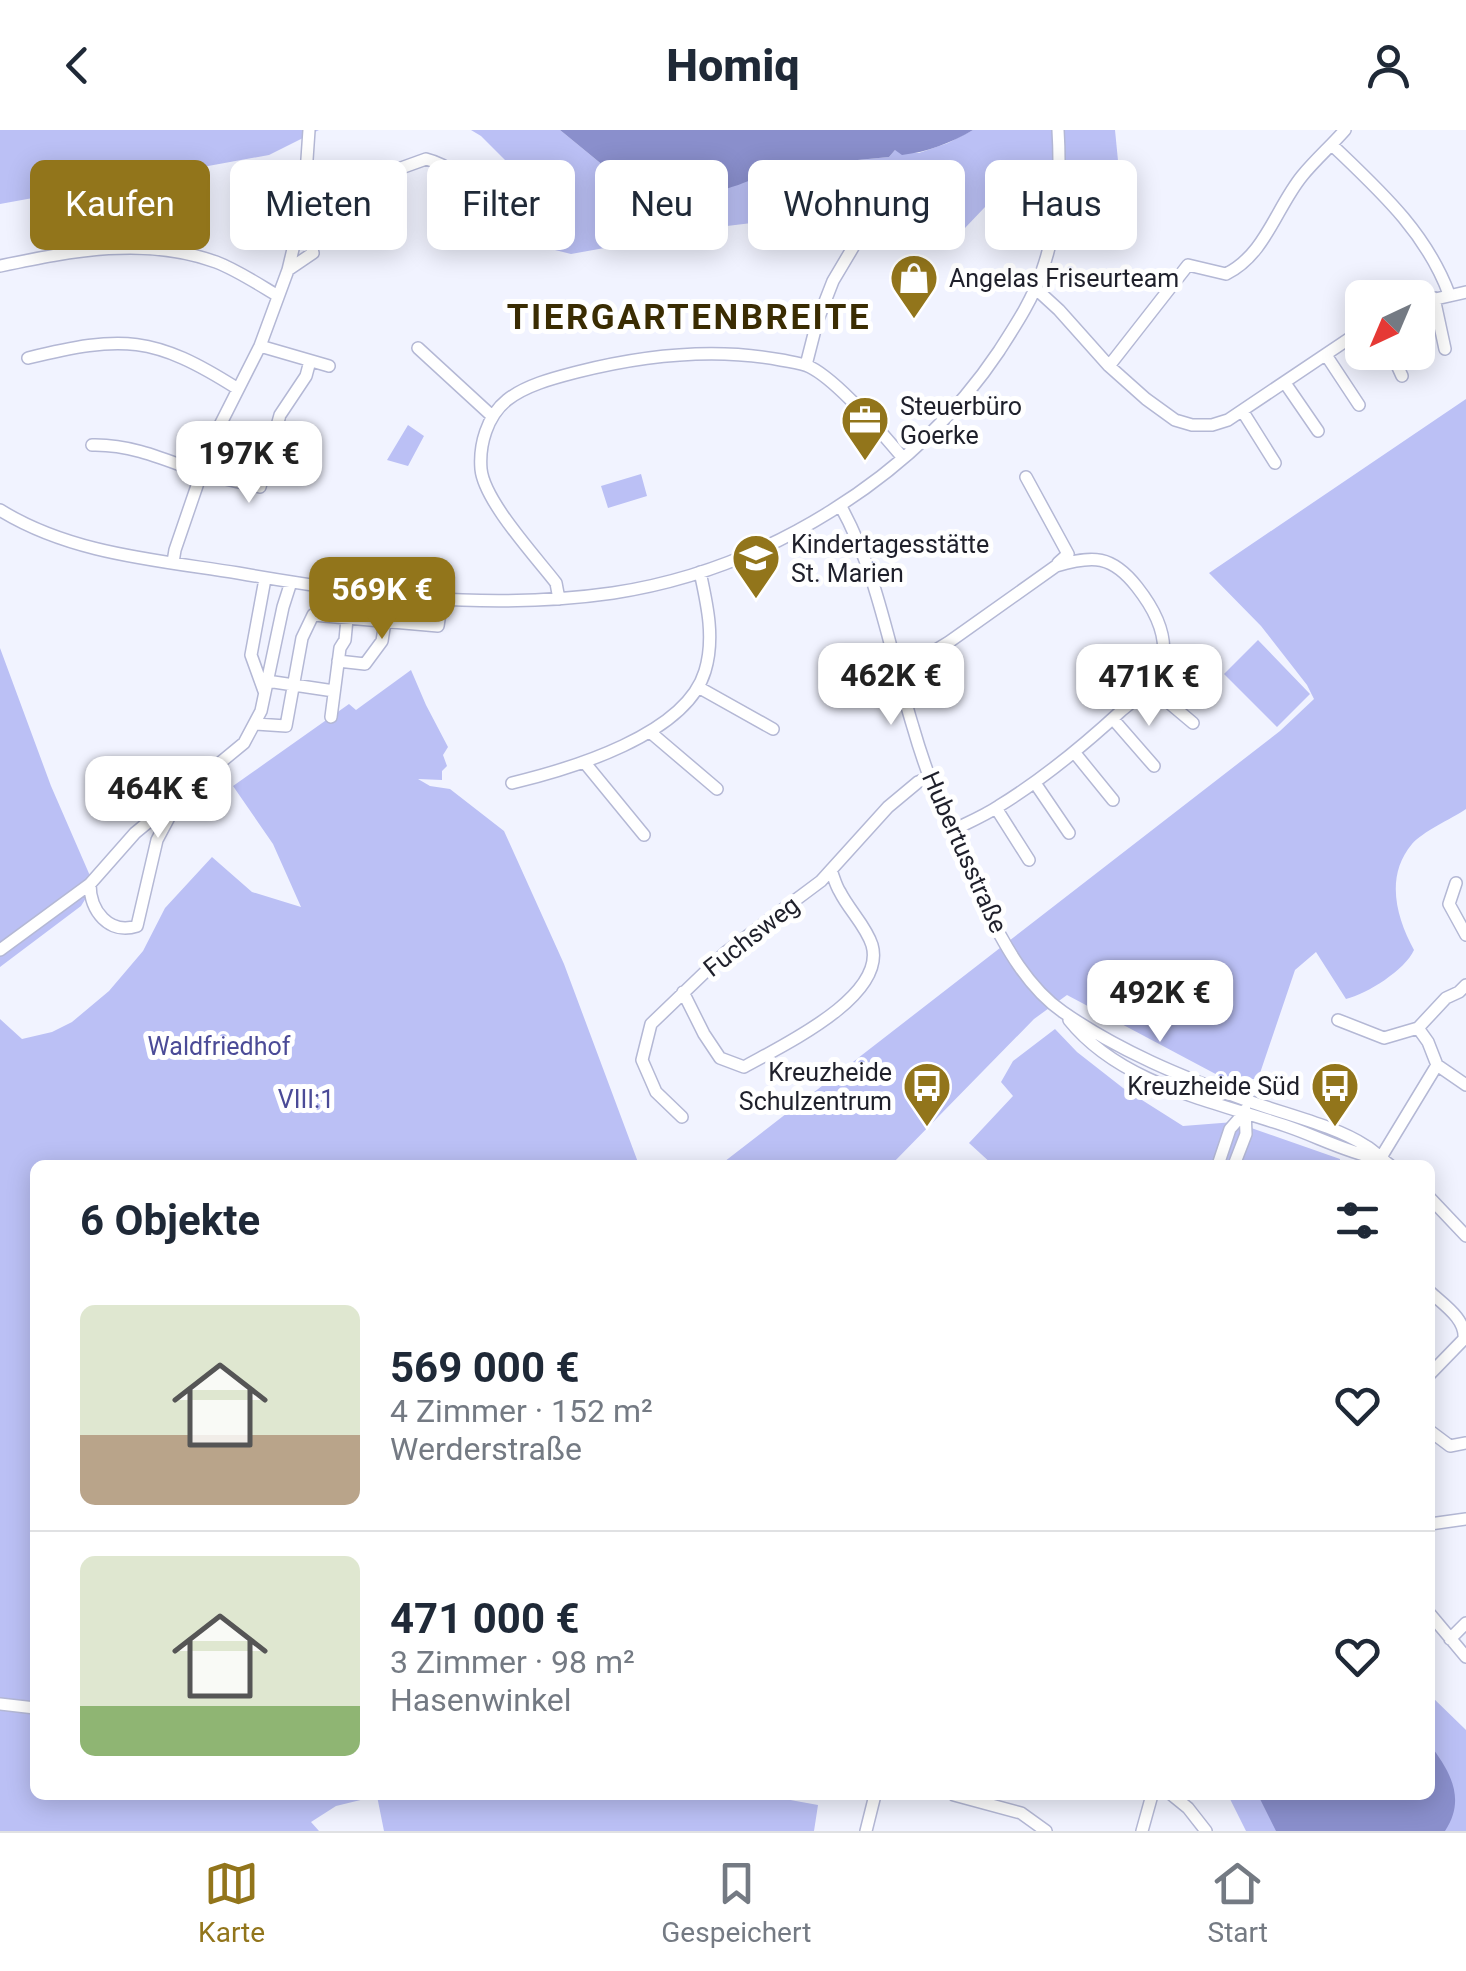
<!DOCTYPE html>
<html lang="de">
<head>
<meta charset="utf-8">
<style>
	body { margin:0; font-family:Roboto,sans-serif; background:#f6f6f7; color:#1f2937; height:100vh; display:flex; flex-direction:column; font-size:38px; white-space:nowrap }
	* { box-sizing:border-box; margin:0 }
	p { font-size:32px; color:#747a83 }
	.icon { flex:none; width:55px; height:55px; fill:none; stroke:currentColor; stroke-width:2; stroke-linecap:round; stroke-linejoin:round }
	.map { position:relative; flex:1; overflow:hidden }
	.panel { position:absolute; left:30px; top:1030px; width:1405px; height:640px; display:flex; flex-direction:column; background:#fff; border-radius:15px; box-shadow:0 5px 25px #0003 }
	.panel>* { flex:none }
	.banner { position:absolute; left:30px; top:30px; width:1408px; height:90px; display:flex; gap:20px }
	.needle { width:65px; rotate:224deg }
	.tools { position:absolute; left:1345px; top:150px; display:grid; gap:20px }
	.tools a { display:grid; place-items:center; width:90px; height:90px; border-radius:15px; background:#fff; box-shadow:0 5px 25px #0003; font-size:50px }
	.price { position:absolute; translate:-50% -85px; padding:0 22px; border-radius:20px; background:#fff; color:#222; font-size:32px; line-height:65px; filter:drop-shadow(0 2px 5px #0008) }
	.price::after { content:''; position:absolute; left:50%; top:60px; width:30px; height:22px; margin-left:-15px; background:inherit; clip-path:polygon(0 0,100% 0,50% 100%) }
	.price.on { background:#92751b; color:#fff }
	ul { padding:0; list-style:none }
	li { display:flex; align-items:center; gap:30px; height:250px; padding:0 50px }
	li+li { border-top:2px solid #e0e1e3 }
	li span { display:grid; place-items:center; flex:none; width:280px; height:200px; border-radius:15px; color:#555 }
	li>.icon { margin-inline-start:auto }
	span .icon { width:120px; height:120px; fill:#fffc; stroke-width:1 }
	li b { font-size:42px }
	h2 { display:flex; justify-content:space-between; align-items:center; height:120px; padding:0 50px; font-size:42px }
	.chip { padding:0 35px; border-radius:15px; background:#fff; box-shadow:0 5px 25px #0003; font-size:35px; line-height:90px }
	.chip.on { background:#92751b; color:#fff }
	header { display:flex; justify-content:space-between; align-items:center; height:130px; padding:0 50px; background:#fff; font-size:45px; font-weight:800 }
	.tab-bar { display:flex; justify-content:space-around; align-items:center; height:140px; border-top:2px solid #e0e1e3; background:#fff; font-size:28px; color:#747a83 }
	.tab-bar a { display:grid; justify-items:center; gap:5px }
	.tab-bar .on { color:#92751b }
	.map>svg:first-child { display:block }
</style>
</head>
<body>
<header><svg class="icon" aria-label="back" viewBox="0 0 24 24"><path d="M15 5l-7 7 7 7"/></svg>Homiq<svg class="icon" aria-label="person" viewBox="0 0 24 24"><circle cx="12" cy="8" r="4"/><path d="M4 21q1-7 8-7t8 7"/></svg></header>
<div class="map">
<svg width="1466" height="1701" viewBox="0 0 1466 1701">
	<rect width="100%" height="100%" fill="#f1f3ff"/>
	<path fill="#bbc0f5" d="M 0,0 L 319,0 L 269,25 L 0,74 Z
		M 471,0 L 560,0 L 610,41 L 623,39 L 694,68 L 761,46 L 774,38 L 889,27 L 895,20 L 919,23 L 948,13 L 973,0 L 1115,0 L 1120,51 L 1119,91 L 1102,90 L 1086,105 L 1076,119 L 1032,117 L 1019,104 L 1016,95 L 985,77 L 965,98 L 930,114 L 894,110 L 870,97 L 836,102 L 800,87 L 727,96 L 571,124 L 527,113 L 511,75 L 521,46 L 481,6 Z
		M 1466,269 L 1466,679 C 1451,689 1422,702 1412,714 C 1385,746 1396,787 1414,820 C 1405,840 1367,864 1346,869 L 1316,822 L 1295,840 L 1258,949 L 1225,949 L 1067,865 L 1034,889 L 891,1035 L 720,1035 L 1280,601 L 1314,569 L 1307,555 L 1261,496 L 1209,443 Z
		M 408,295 L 424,306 L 408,336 L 387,330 Z
		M 641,344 L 647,366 L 608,378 L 601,356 Z
		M 1258,510 L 1310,564 L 1277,597 L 1224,544 Z
		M 0,518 L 51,656 L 94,755 L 81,776 L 0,837 Z
		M 411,540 L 426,575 L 448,617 L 443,625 L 447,636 L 442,641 L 442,650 L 418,649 L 430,656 L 450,659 L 504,701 L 564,834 L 639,1035 L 35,1035 L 35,1665 L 763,1665 L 818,1675 L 814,1701 L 384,1701 L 377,1666 L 336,1676 L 311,1692 L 319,1701 L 0,1701 L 0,889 L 22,909 L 52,902 L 72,892 L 109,861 L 143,821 L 165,778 L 212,727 L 252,762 L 301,777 L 273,714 L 233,656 L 349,574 L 356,580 Z
		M 1055,899 L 1077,922 L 1123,958 L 1183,996 L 1234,992 L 1340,1029 L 1340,1032 L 1343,1034 L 1345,1031 L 1356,1035 L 993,1035 L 969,1013 L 1013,966 L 1001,952 L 1013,931 Z
		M 1430,1565 L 1466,1600 L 1466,1701 L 1246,1701 L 1228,1665 L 1430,1665 Z"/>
	<path fill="#8a8fcc" d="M 560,0 L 973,0 C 951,13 927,22 902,25 L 895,20 L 889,27 L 774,38 C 746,56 685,75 653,65 C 641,60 630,50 623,39 L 610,41 Z
		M 1430,1615 C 1451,1642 1466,1670 1445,1701 L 1276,1701 L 1258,1665 L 1430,1665 Z"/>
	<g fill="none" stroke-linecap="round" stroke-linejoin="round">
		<g stroke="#b4b8d5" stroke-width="14">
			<path id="minor" d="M 1332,15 C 1379,60 1426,102 1449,164
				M 304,73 L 426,29 C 450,35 464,50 480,69
				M 0,136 C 72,121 145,106 216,132 C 237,140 258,154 278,166
				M 288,140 L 313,123 L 311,115 L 296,109
				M 1035,158 L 1059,180 L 1109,236 L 1146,269 L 1175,290 L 1192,295 L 1212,295 L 1228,290 L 1362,200
				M 1434,168 L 1445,219
				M 1418,173 L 1466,162
				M 260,216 L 329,236
				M 418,218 L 492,286
				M 1391,222 L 1402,246
				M 1326,225 L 1359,275
				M 28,228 C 123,205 153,205 238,259
				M 806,235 L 817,192 L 833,151 L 855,114
				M 1109,236 L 1188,135 L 1226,144 C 1265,125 1276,78 1302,46 C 1315,30 1331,16 1345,0
				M 1285,253 L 1318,301
				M 1243,282 L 1275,333
				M 92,315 C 130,314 164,329 199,342 C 219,348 240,352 260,357 L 280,285 L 306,246 L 310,231
				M 1026,347 L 1068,424 L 1058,433
				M 840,375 C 878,443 890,523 913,597 C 931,660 958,721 987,780 C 1005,816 1028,858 1063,882 C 1119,921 1182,947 1246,970 C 1283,984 1334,995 1366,1016 C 1375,1021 1381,1029 1390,1035
				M 0,380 C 71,424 157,430 238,443 C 363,465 487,481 613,463 C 765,440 914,348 999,221 C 1015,196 1033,169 1042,141 C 1058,96 1061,48 1058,0
				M 173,432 L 175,420 L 213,309 L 260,216 L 288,140 L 304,73 L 309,0
				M 559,469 L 556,453 C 536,427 484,371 481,339 C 479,315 487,286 507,270 C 526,255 554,248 577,242 C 644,225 712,217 781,230 C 791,232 802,233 810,237 C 838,251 882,303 903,328
				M 338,531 L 365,534 L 382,511 L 385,492
				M 896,535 L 931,523 L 949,512 L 1056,436 C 1093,425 1112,425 1137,457 C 1152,476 1167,502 1163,528 C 1161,537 1156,548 1150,555 C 1142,565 1130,573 1121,581 C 1083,616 1043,649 999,676 C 984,686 967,693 951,701
				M 267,551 L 334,561
				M 1149,556 L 1193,593
				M 698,557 L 773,599
				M 264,561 L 251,525 L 265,449
				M 331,587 L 340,518 L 345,510 L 347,489
				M 1113,589 L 1154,636
				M 256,594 L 286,596 L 302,508 L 313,485 L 438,496 L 442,470
				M 650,602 L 717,659
				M 1074,622 L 1113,670
				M 585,633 L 644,705
				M 512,653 C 570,639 686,605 705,541 C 715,508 707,474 700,442
				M 1035,653 L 1069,703
				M 996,678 L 1029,730
				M 1456,753 L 1449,774 L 1466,805
				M 90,754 C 90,781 109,805 137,796 L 157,710 L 174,678
				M 0,820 L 90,754 L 135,703 L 244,613 L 261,581 L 283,477 L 291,452
				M 683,862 L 704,904 L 720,928 L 744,937 C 781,916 887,867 872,815 C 866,796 849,780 840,762 C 836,756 834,748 831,740
				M 1069,890 C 1121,955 1214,971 1289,997 C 1318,1007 1346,1022 1376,1028
				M 1338,890 L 1384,908 L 1418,898
				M 1418,898 L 1446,868 L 1459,862 L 1466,855
				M 1437,935 L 1466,955
				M 682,987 L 656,962 L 642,930 L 651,894 L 726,822 L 821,751 L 888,677 L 918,652 L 930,647
				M 1380,1029 L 1437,935 L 1428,912 L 1418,898
				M 1218,1035 L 1230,999 L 1244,983
				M 1234,1035 L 1246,1004 L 1245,980
				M 1430,1068 L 1466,1106
				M 1430,1162 C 1444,1175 1466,1189 1464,1209 L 1430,1244
				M 1430,1301 L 1450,1316 L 1466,1313
				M 1430,1394 L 1466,1389
				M 1430,1484 L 1466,1527
				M 1450,1509 L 1466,1493
				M 0,1574 L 35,1578
				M 954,1665 L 1021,1683 L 1046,1701
				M 1172,1665 L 1188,1678 L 1206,1701
				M 866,1701 L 875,1665
				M 1142,1701 L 1152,1665"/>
		</g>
		<use href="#minor" stroke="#fff" stroke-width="11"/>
	</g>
	<defs>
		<g id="shop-pin" transform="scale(2.5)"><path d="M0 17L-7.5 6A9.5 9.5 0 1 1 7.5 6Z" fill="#92751b" stroke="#fff"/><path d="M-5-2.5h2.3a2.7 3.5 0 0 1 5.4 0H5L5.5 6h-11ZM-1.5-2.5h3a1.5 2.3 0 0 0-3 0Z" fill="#fff"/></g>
		<g id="office-pin" transform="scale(2.5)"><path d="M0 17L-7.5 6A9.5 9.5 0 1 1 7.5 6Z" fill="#92751b" stroke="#fff"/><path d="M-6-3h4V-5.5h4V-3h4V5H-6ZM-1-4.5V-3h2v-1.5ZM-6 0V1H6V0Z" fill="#fff"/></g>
		<g id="school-pin" transform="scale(2.5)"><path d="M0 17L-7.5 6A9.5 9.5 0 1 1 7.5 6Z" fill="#92751b" stroke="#fff"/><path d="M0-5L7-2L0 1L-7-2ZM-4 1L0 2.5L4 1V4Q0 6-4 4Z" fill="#fff"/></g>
		<g id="bus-pin" transform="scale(2.5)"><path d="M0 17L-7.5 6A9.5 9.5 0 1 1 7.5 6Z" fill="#92751b" stroke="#fff"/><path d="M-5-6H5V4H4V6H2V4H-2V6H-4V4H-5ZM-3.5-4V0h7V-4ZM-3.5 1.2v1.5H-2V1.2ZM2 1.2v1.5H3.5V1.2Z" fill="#fff"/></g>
	</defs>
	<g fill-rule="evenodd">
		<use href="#shop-pin" x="914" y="148"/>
		<use href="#office-pin" x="865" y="290"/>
		<use href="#school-pin" x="756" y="428"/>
		<use href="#bus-pin" x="927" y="956"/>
		<use href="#bus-pin" x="1335" y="956"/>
	</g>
	<g text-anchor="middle" stroke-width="10" stroke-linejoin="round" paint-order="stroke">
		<g font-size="25" fill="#1f202b" stroke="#fff" text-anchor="start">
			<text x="949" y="157">Angelas Friseurteam</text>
			<text x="900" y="285">Steuerbüro<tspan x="900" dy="29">Goerke</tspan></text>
			<text x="791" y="423">Kindertagesstätte<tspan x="791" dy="29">St. Marien</tspan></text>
			<text x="892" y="951" text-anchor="end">Kreuzheide<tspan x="892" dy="29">Schulzentrum</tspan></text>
			<text x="1300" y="965" text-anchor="end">Kreuzheide Süd</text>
		</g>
		<g font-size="25" fill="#1f202b" stroke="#fff">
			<text transform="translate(965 722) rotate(66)" y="9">Hubertusstraße</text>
			<text transform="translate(751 806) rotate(-38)" y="9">Fuchsweg</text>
		</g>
		<g font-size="25" fill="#4b4b97" stroke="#fff">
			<text x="219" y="925">Waldfriedhof</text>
			<text x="306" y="978">VIII:1</text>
		</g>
		<g font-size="35" font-weight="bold" letter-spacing="2.5" fill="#3a2c02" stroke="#fff">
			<text x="689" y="199">TIERGARTENBREITE</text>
		</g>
	</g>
</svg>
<div class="tools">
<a><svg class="needle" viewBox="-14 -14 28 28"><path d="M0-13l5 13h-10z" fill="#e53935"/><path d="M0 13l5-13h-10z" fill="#747a83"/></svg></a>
</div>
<b class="price" style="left:249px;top:376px">197K €</b>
<b class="price on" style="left:382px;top:512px">569K €</b>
<b class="price" style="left:891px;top:598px">462K €</b>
<b class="price" style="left:1149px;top:599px">471K €</b>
<b class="price" style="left:158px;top:711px">464K €</b>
<b class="price" style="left:1160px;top:915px">492K €</b>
<div class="banner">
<a class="chip on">Kaufen</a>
<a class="chip">Mieten</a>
<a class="chip">Filter</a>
<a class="chip">Neu</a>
<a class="chip">Wohnung</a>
<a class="chip">Haus</a>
</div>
<section class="panel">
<h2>6 Objekte<svg class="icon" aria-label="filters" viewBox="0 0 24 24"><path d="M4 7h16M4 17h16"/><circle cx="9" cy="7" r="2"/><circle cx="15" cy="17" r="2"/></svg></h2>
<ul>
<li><span style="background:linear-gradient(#dfe7d0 65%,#b9a48a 0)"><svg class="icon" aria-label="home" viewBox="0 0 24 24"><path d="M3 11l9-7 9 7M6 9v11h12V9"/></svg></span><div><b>569 000 €</b><p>4 Zimmer · 152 m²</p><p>Werderstraße</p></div><svg class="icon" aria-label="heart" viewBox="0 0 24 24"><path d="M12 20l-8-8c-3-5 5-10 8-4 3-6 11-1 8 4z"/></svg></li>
<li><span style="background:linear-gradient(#dfe7d0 75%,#8fb573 0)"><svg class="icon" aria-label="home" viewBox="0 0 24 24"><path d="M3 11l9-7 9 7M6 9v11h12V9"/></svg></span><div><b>471 000 €</b><p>3 Zimmer · 98 m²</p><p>Hasenwinkel</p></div><svg class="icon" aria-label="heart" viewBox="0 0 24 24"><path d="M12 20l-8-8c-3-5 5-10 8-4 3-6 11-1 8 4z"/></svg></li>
</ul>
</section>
</div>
<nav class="tab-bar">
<a class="on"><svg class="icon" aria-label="map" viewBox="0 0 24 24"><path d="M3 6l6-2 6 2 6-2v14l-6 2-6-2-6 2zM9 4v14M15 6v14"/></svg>Karte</a>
<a><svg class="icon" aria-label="saved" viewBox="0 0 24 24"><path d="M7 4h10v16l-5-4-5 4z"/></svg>Gespeichert</a>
<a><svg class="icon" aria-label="home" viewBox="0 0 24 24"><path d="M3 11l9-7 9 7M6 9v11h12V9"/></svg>Start</a>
</nav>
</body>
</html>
